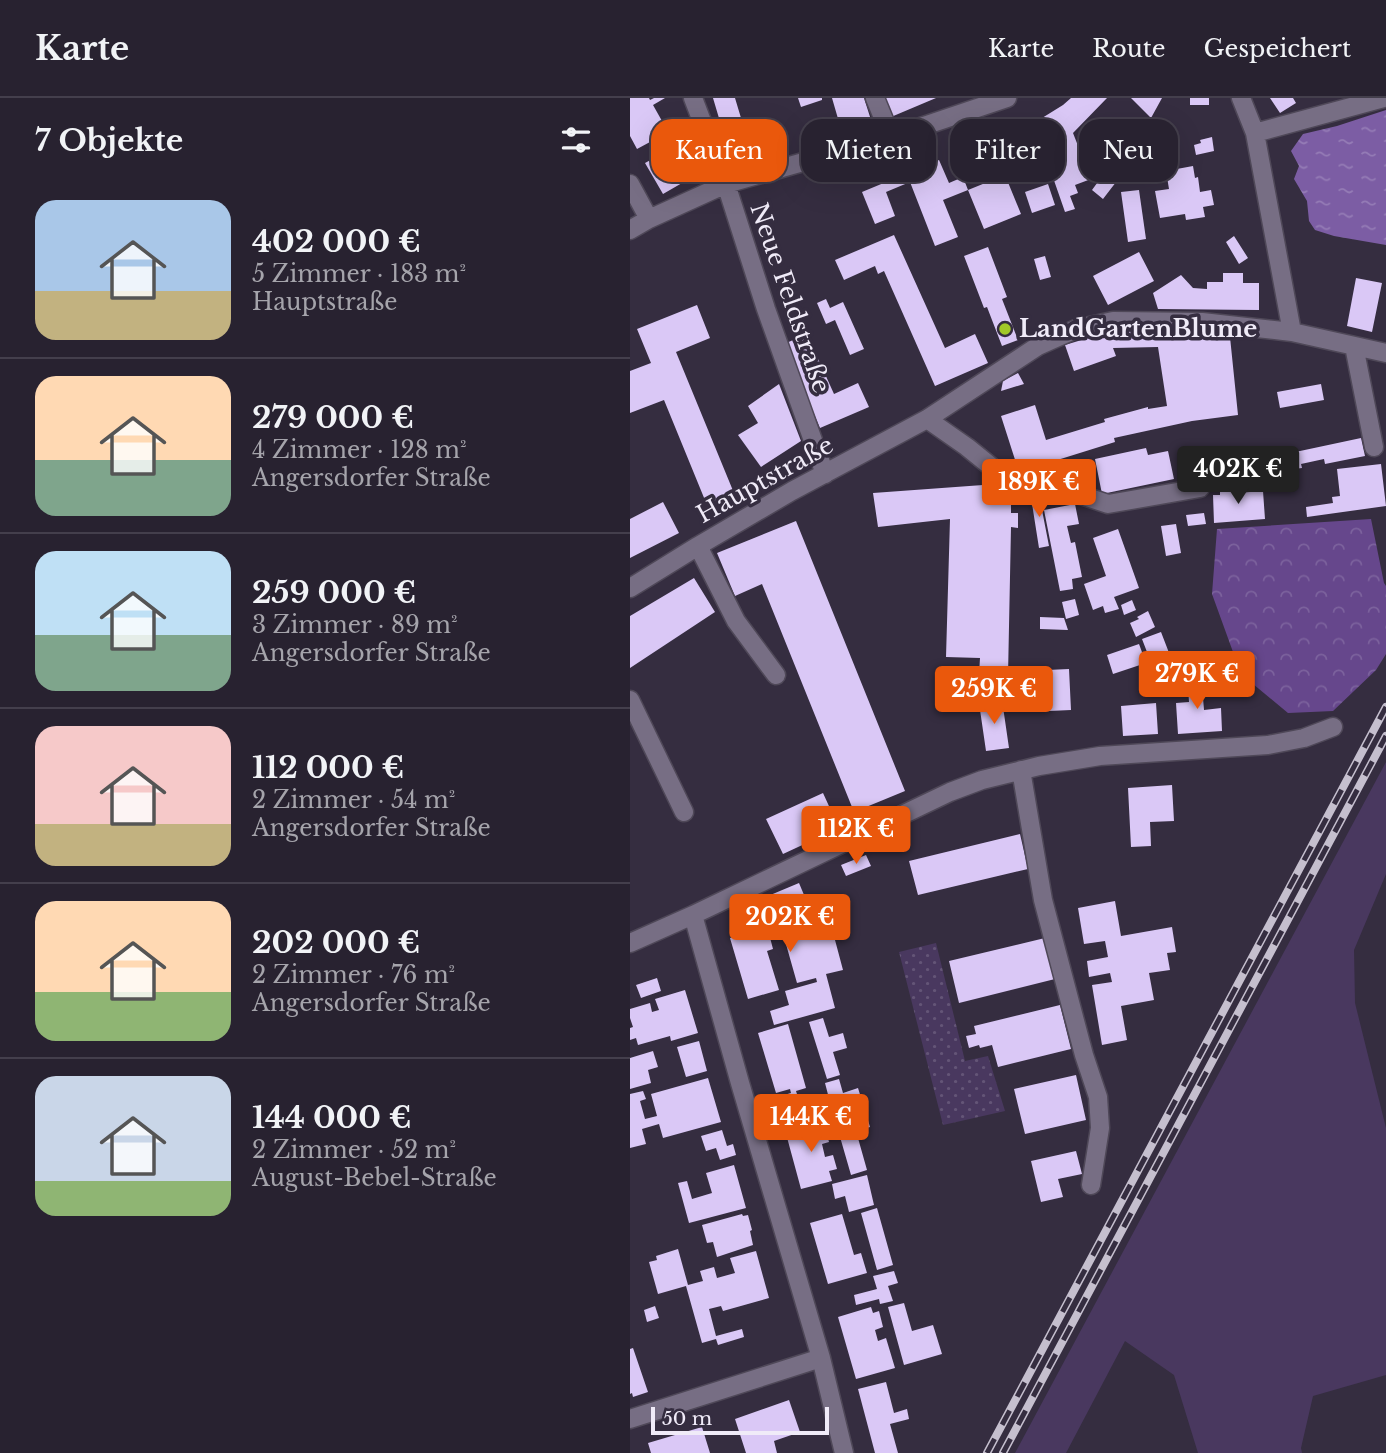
<!DOCTYPE html>
<html lang="de">
<head>
<meta charset="utf-8">
<style>
	body { margin:0; font-family:"Libre Baskerville",serif; background:#342f3c; color:#f1f3f6; height:100vh; display:flex; flex-direction:column; font-size:26px; white-space:nowrap }
	* { box-sizing:border-box; margin:0 }
	p { font-size:23px; color:#a5a4ab }
	.icon { flex:none; width:38px; height:38px; fill:none; stroke:currentColor; stroke-width:2; stroke-linecap:round; stroke-linejoin:round }
	.map { position:relative; flex:1; overflow:hidden }
	.panel { display:flex; flex-direction:column; background:#282230; width:630px }
	.panel>* { flex:none }
	.top-card { position:absolute; left:21px; top:21px; width:630px; height:63px; display:flex; gap:14px }
	.scale { position:absolute; left:21px; bottom:18px; width:178px; box-sizing:border-box; padding-left:7px; border:4px solid #f0ebf8; border-top:0; font-size:19px; line-height:24px; white-space:nowrap; color:#f0ebf8; -webkit-text-stroke:5px #352d40; paint-order:stroke }
	.price { position:absolute; translate:-50% -60px; padding:0 16px; border-radius:7px; background:#ea580c; color:#fff; font-size:23px; line-height:46px; filter:drop-shadow(0 2px 4px #0008) }
	.price::after { content:''; position:absolute; left:50%; top:42px; width:21px; height:16px; margin-left:-10px; background:inherit; clip-path:polygon(0 0,100% 0,50% 100%) }
	.price.selected { background:#222; color:#fff }
	ul { padding:0; list-style:none }
	li { display:flex; align-items:center; gap:21px; height:175px; padding:0 35px }
	li+li { border-top:2px solid #443f4c }
	li span { display:grid; place-items:center; flex:none; width:196px; height:140px; border-radius:21px; color:#555 }
	li>.icon { margin-inline-start:auto }
	span .icon { width:84px; height:84px; fill:#fffc; stroke-width:1 }
	li b { font-size:30px }
	h2 { display:flex; justify-content:space-between; align-items:center; height:84px; padding:0 35px; font-size:30px }
	.chip { padding:0 24px; border-radius:21px; background:#282230; box-shadow:0 7px 28px #0002,0 0 0 2px #443f4c; font-size:24px; line-height:63px }
	.chip.selected { background:#ea580c; color:#fff }
	header { display:flex; align-items:center; gap:42px; box-sizing:border-box; height:98px; padding:0 35px; background:#282230; border-bottom:2px solid #443f4c }
	header strong { font-size:33px }
	nav { display:flex; gap:38px; margin-inline-start:auto; font-size:24px }
	main { display:flex; flex:1; min-height:0 }
	.map>svg:first-child { display:block }
</style>
</head>
<body>
<header>
<strong>Karte</strong>
<nav><a>Karte</a><a>Route</a><a>Gespeichert</a></nav>
</header>
<main>
<section class="panel">
<h2>7 Objekte<svg class="icon" aria-label="filters" viewBox="0 0 24 24"><path d="M4 7h16M4 17h16"/><circle cx="9" cy="7" r="2"/><circle cx="15" cy="17" r="2"/></svg></h2>
<ul>
<li><span style="background:linear-gradient(#a9c7e8 65%,#c2b280 0)"><svg class="icon" aria-label="home" viewBox="0 0 24 24"><path d="M3 11l9-7 9 7M6 9v11h12V9"/></svg></span><div><b>402 000 €</b><p>5 Zimmer · 183 m²</p><p>Hauptstraße</p></div></li>
<li><span style="background:linear-gradient(#ffd9b3 60%,#7fa58c 0)"><svg class="icon" aria-label="home" viewBox="0 0 24 24"><path d="M3 11l9-7 9 7M6 9v11h12V9"/></svg></span><div><b>279 000 €</b><p>4 Zimmer · 128 m²</p><p>Angersdorfer Straße</p></div></li>
<li><span style="background:linear-gradient(#bfe0f5 60%,#7fa58c 0)"><svg class="icon" aria-label="home" viewBox="0 0 24 24"><path d="M3 11l9-7 9 7M6 9v11h12V9"/></svg></span><div><b>259 000 €</b><p>3 Zimmer · 89 m²</p><p>Angersdorfer Straße</p></div></li>
<li><span style="background:linear-gradient(#f6c9c9 70%,#c2b280 0)"><svg class="icon" aria-label="home" viewBox="0 0 24 24"><path d="M3 11l9-7 9 7M6 9v11h12V9"/></svg></span><div><b>112 000 €</b><p>2 Zimmer · 54 m²</p><p>Angersdorfer Straße</p></div></li>
<li><span style="background:linear-gradient(#ffd9b3 65%,#8fb573 0)"><svg class="icon" aria-label="home" viewBox="0 0 24 24"><path d="M3 11l9-7 9 7M6 9v11h12V9"/></svg></span><div><b>202 000 €</b><p>2 Zimmer · 76 m²</p><p>Angersdorfer Straße</p></div></li>
<li><span style="background:linear-gradient(#c9d6e8 75%,#8fb573 0)"><svg class="icon" aria-label="home" viewBox="0 0 24 24"><path d="M3 11l9-7 9 7M6 9v11h12V9"/></svg></span><div><b>144 000 €</b><p>2 Zimmer · 52 m²</p><p>August-Bebel-Straße</p></div></li>
</ul>
</section>
<div class="map">
<svg width="756" height="1355" viewBox="0 0 756 1355">
	<defs>
		<pattern id="forest-crowns" width="20" height="18" patternUnits="userSpaceOnUse" patternTransform="scale(1.75)"><rect width="20" height="18" fill="#66478c"/><path d="M2 6a3 3 0 1 1 6 0M12 15a3 3 0 1 1 6 0" fill="none" stroke="#7c629d"/></pattern>
		<pattern id="garden-dots" width="8" height="8" patternUnits="userSpaceOnUse" patternTransform="scale(1.75)"><rect width="8" height="8" fill="#49385f"/><path d="M2 2h.1M6 6h.1" fill="none" stroke="#645577" stroke-width="1.8" stroke-linecap="round"/></pattern>
		<pattern id="water-ripples" width="26" height="14" patternUnits="userSpaceOnUse" patternTransform="scale(1.75)"><rect width="26" height="14" fill="#7c5da4"/><path d="M2 4q2-2 4 0t4 0M15 11q2-2 4 0t4 0" fill="none" stroke="#957cb6"/></pattern>
	</defs>
	<rect width="100%" height="100%" fill="#352d40"/>
	<path fill="#49385f" d="M 756,664 L 756,776 L 724,852 L 725,905 L 756,1030 L 756,1277 L 683,1298 L 671,1350 L 672,1355 L 568,1355 L 544,1277 L 495,1243 L 436,1355 L 385,1355 Z"/>
	<path fill="url(#forest-crowns)" d="M 741,421 L 754,485 L 756,488 L 756,556 L 746,572 L 703,613 L 658,615 L 611,576 L 582,496 L 587,431 Z"/>
	<path fill="url(#garden-dots)" d="M 306,845 L 335,963 L 358,958 L 375,1013 L 313,1027 L 269,854 Z"/>
	<path fill="url(#water-ripples)" d="M 756,12 L 756,147 L 704,138 L 685,132 L 679,123 L 677,103 L 664,81 L 669,68 L 661,53 L 673,36 L 707,28 Z"/>
	<path fill="#dac8f6" d="M 0,0 L 19,0 L 20,2 L 24,0 L 35,0 L 23,7 L 32,23 L 36,21 L 46,39 L 67,27 L 71,39 L 48,53 L 41,41 L 24,51 L 20,44 L 7,51 L 0,38 Z
		M 83,0 L 105,0 L 114,30 L 140,23 L 148,50 L 102,64 Z
		M 168,0 L 192,0 L 192,2 L 171,9 Z
		M 202,0 L 234,0 L 241,22 L 211,31 Z
		M 254,0 L 306,0 L 261,19 Z
		M 441,0 L 477,0 L 443,35 L 461,81 L 445,87 L 448,95 L 440,98 L 445,111 L 435,114 L 404,25 L 433,7 Z
		M 501,0 L 532,0 L 521,20 Z
		M 560,0 L 579,0 L 579,7 L 560,7 Z
		M 640,0 L 663,0 L 666,5 L 650,15 Z
		M 504,20 L 515,28 L 494,55 L 503,62 L 473,101 L 462,92 L 481,66 L 474,61 Z
		M 582,39 L 584,53 L 566,57 L 564,47 L 571,45 L 570,42 Z
		M 363,44 L 373,71 L 341,82 L 335,66 L 327,69 L 323,58 Z
		M 39,52 L 48,69 L 52,67 L 59,81 L 33,96 L 15,65 Z
		M 309,62 L 319,85 L 333,79 L 338,92 L 313,102 L 328,139 L 305,148 L 280,84 L 256,94 L 265,118 L 245,126 L 232,94 Z
		M 563,68 L 565,80 L 568,79 L 570,94 L 581,92 L 584,107 L 573,109 L 575,119 L 556,122 L 555,116 L 530,120 L 525,93 L 539,91 L 536,73 Z
		M 375,77 L 391,116 L 354,131 L 338,92 Z
		M 418,86 L 425,107 L 402,115 L 395,94 Z
		M 509,92 L 516,141 L 498,144 L 491,94 Z
		M 264,137 L 315,250 L 345,236 L 358,265 L 305,288 L 254,173 L 248,176 L 245,168 L 214,182 L 205,162 Z
		M 604,138 L 618,160 L 609,166 L 596,144 Z
		M 358,149 L 377,199 L 372,201 L 388,242 L 372,248 L 357,209 L 354,210 L 334,158 Z
		M 509,154 L 524,183 L 478,207 L 463,178 Z
		M 415,158 L 421,179 L 410,182 L 404,161 Z
		M 593,175 L 613,175 L 613,185 L 629,185 L 629,212 L 528,211 L 523,195 L 551,177 L 563,190 L 577,191 L 577,184 L 593,184 Z
		M 726,180 L 752,185 L 742,234 L 717,228 Z
		M 196,201 L 200,210 L 213,204 L 234,251 L 220,257 L 205,222 L 196,226 L 187,205 Z
		M 67,207 L 80,240 L 46,254 L 106,400 L 79,412 L 34,302 L 0,315 L 0,273 L 21,265 L 7,231 Z
		M 537,233 L 600,239 L 608,317 L 562,323 L 484,340 L 485,344 L 389,374 L 371,318 L 405,307 L 416,342 L 475,324 L 474,321 L 518,309 L 518,311 L 537,308 L 528,249 L 483,250 L 486,258 L 444,273 L 435,247 L 478,234 Z
		M 177,236 L 204,296 L 228,285 L 239,309 L 190,330 L 154,246 Z
		M 388,275 L 394,286 L 371,293 L 373,283 Z
		M 149,286 L 171,343 L 131,369 L 108,337 L 128,325 L 118,308 Z
		M 691,286 L 694,302 L 650,310 L 647,294 Z
		M 731,340 L 735,358 L 695,366 L 694,361 L 671,366 L 672,370 L 647,373 L 645,356 L 670,353 Z
		M 516,350 L 518,357 L 538,353 L 544,381 L 472,396 L 465,361 Z
		M 751,366 L 756,408 L 677,419 L 676,409 L 703,405 L 702,399 L 710,398 L 707,371 Z
		M 353,387 L 381,387 L 381,415 L 388,415 L 388,430 L 381,429 L 378,578 L 349,577 L 350,560 L 316,559 L 320,421 L 248,429 L 243,395 Z
		M 606,387 L 607,395 L 633,393 L 635,421 L 584,425 L 583,397 L 590,397 L 590,388 Z
		M 400,393 L 412,395 L 412,412 L 419,448 L 409,450 Z
		M 33,404 L 49,435 L 0,460 L 0,421 Z
		M 445,406 L 449,426 L 437,428 L 441,445 L 445,444 L 452,479 L 442,481 L 443,491 L 430,493 L 414,412 Z
		M 574,415 L 576,426 L 558,428 L 556,417 Z
		M 166,423 L 275,693 L 224,714 L 132,486 L 105,498 L 87,455 Z
		M 546,426 L 551,455 L 536,458 L 531,428 Z
		M 488,431 L 509,490 L 484,499 L 489,511 L 475,515 L 473,508 L 463,512 L 454,486 L 476,478 L 463,440 Z
		M 64,480 L 85,514 L 0,570 L 0,518 Z
		M 445,501 L 449,517 L 436,521 L 432,504 Z
		M 502,502 L 506,512 L 494,517 L 491,507 Z
		M 518,513 L 525,529 L 506,539 L 500,525 L 509,521 L 507,519 Z
		M 410,519 L 434,520 L 438,532 L 410,531 Z
		M 531,534 L 541,560 L 522,567 L 512,541 Z
		M 509,546 L 516,565 L 483,576 L 477,557 Z
		M 552,561 L 557,574 L 531,583 L 527,569 Z
		M 439,571 L 441,612 L 397,614 L 395,573 Z
		M 571,575 L 574,612 L 591,610 L 592,633 L 548,636 L 546,605 L 559,604 L 557,576 Z
		M 372,602 L 379,650 L 356,653 L 349,605 Z
		M 526,605 L 528,636 L 493,638 L 491,608 Z
		M 542,687 L 544,723 L 520,724 L 521,748 L 501,749 L 498,690 Z
		M 193,695 L 209,730 L 153,756 L 136,721 Z
		M 390,736 L 398,771 L 288,797 L 279,763 Z
		M 236,757 L 241,768 L 216,778 L 211,767 Z
		M 169,785 L 182,816 L 197,812 L 213,872 L 196,876 L 205,910 L 144,927 L 140,913 L 159,907 L 155,893 L 187,884 L 186,880 L 167,885 L 150,825 L 167,820 L 165,817 L 137,828 L 143,851 L 137,853 L 149,892 L 118,901 L 100,840 L 128,831 L 119,806 Z
		M 485,803 L 491,838 L 542,829 L 546,854 L 537,855 L 540,872 L 519,875 L 524,902 L 491,908 L 497,942 L 472,947 L 462,887 L 482,884 L 480,875 L 459,879 L 457,863 L 478,859 L 475,843 L 454,846 L 448,810 Z
		M 415,840 L 425,881 L 329,905 L 319,863 Z
		M 27,880 L 31,893 L 11,900 L 6,887 Z
		M 55,892 L 68,935 L 41,943 L 40,938 L 8,947 L 6,940 L 0,942 L 0,930 L 3,929 L 0,920 L 0,911 L 20,905 L 22,914 L 29,912 L 25,901 Z
		M 430,907 L 441,951 L 368,969 L 362,947 L 350,950 L 349,947 L 339,950 L 336,938 L 346,936 L 344,928 Z
		M 193,920 L 199,939 L 213,935 L 217,950 L 203,954 L 210,977 L 197,981 L 179,924 Z
		M 158,926 L 176,990 L 166,993 L 174,1018 L 154,1024 L 147,999 L 161,995 L 160,991 L 146,995 L 128,935 Z
		M 69,943 L 77,973 L 56,979 L 47,949 Z
		M 23,953 L 28,969 L 18,972 L 21,985 L 0,991 L 0,960 Z
		M 446,977 L 456,1022 L 395,1036 L 384,991 Z
		M 78,980 L 91,1024 L 33,1040 L 29,1026 L 12,1031 L 16,1046 L 0,1050 L 0,996 L 13,993 L 16,1001 L 10,1003 L 15,1021 L 27,1018 L 21,996 Z
		M 209,981 L 213,995 L 228,990 L 240,1029 L 226,1033 L 237,1072 L 221,1077 L 204,1018 L 219,1014 L 217,1008 L 202,1012 L 195,985 Z
		M 193,1022 L 199,1044 L 192,1046 L 195,1059 L 203,1057 L 207,1071 L 199,1073 L 202,1083 L 171,1091 L 155,1032 Z
		M 92,1032 L 97,1048 L 103,1046 L 106,1057 L 90,1062 L 86,1050 L 76,1053 L 71,1038 Z
		M 446,1053 L 452,1076 L 428,1081 L 433,1099 L 411,1104 L 401,1063 Z
		M 104,1067 L 116,1110 L 59,1125 L 48,1085 L 57,1083 L 62,1101 L 82,1095 L 76,1075 Z
		M 237,1077 L 244,1107 L 219,1114 L 215,1098 L 205,1101 L 202,1086 Z
		M 247,1110 L 263,1167 L 247,1172 L 231,1115 Z
		M 112,1116 L 113,1118 L 118,1117 L 122,1132 L 120,1133 L 123,1147 L 87,1159 L 83,1144 L 77,1145 L 72,1127 Z
		M 212,1116 L 224,1157 L 231,1155 L 237,1175 L 198,1186 L 180,1125 Z
		M 48,1151 L 58,1187 L 73,1183 L 70,1173 L 84,1169 L 87,1180 L 105,1175 L 100,1160 L 126,1153 L 139,1200 L 93,1213 L 91,1208 L 79,1211 L 86,1238 L 112,1231 L 114,1239 L 88,1247 L 86,1241 L 72,1245 L 56,1188 L 28,1196 L 19,1164 L 27,1162 L 26,1158 Z
		M 264,1173 L 268,1185 L 258,1188 L 263,1203 L 250,1206 L 249,1201 L 226,1207 L 224,1197 L 247,1191 L 243,1178 Z
		M 274,1205 L 282,1233 L 303,1227 L 312,1256 L 274,1267 L 258,1209 Z
		M 25,1208 L 29,1220 L 17,1224 L 14,1212 Z
		M 241,1209 L 243,1215 L 249,1213 L 253,1229 L 245,1232 L 248,1243 L 256,1240 L 265,1270 L 226,1281 L 208,1219 Z
		M 3,1250 L 18,1294 L 3,1299 L 2,1295 L 0,1296 L 0,1251 Z
		M 256,1284 L 264,1315 L 277,1311 L 279,1321 L 260,1326 L 268,1355 L 245,1355 L 228,1291 Z
		M 159,1302 L 170,1334 L 144,1343 L 147,1355 L 116,1355 L 105,1321 Z
		M 72,1329 L 80,1355 L 21,1355 L 18,1345 Z"/>
	<g fill="none" stroke-linecap="round" stroke-linejoin="round">
		<g stroke="#4f4858" stroke-width="21">
			<path id="minor" d="M 63,0 L 96,86 L 136,211 L 195,376
				M 245,0 L 261,39
				M 611,0 L 625,35 L 662,234
				M 625,35 L 754,0
				M 0,86 L 19,121
				M 0,132 L 19,121 L 96,86 L 261,39 L 377,0
				M 724,248 L 744,349
				M 297,321 L 337,349 L 374,379 L 448,396 L 478,406 L 570,390
				M 68,448 L 106,523 L 146,577
				M 0,490 L 68,448 L 162,393 L 297,321 L 408,248 L 446,231 L 483,223 L 572,224 L 662,234 L 756,255
				M 0,602 L 54,714
				M 391,672 L 413,802 L 454,957 L 468,999 L 470,1030 L 461,1087
				M 63,817 L 110,985 L 191,1260 L 214,1355
				M 0,845 L 63,817 L 320,694 L 352,682 L 409,668 L 470,658 L 638,647 L 674,640 L 703,629
				M 0,1321 L 191,1260"/>
		</g>
		<use href="#minor" stroke="#776e84" stroke-width="18"/>
		<g stroke="#c5bfce" stroke-width="8">
			<path id="rail" d="M 357,1355 L 756,609
				M 373,1355 L 756,638"/>
		</g>
		<use href="#rail" stroke="#352d40" stroke-width="5" stroke-dasharray="16" stroke-linecap="butt"/>
	</g>
	<circle fill="#a2c928" stroke="#352d40" stroke-width="2.5" cx="375" cy="231" r="7"/>
	<g text-anchor="middle" stroke-width="7" stroke-linejoin="round" paint-order="stroke">
		<g font-size="24" fill="#f0ebf8" stroke="#352d40">
			<text transform="translate(160 200) rotate(71)" y="8">Neue Feldstraße</text>
			<text transform="translate(135 382) rotate(-29)" y="8">Hauptstraße</text>
		</g>
		<g font-size="24" font-weight="bold" fill="#f0ebf8" stroke="#352d40" text-anchor="start">
			<text x="389" y="239">LandGartenBlume</text>
		</g>
	</g>
</svg>
<div class="scale">50 m</div>
<b class="price selected" style="left:608px;top:408px">402K €</b>
<b class="price" style="left:409px;top:421px">189K €</b>
<b class="price" style="left:567px;top:613px">279K €</b>
<b class="price" style="left:364px;top:628px">259K €</b>
<b class="price" style="left:226px;top:768px">112K €</b>
<b class="price" style="left:160px;top:856px">202K €</b>
<b class="price" style="left:181px;top:1056px">144K €</b>
<div class="top-card">
<a class="chip selected">Kaufen</a>
<a class="chip">Mieten</a>
<a class="chip">Filter</a>
<a class="chip">Neu</a>
</div>
</div>
</main>
</body>
</html>
